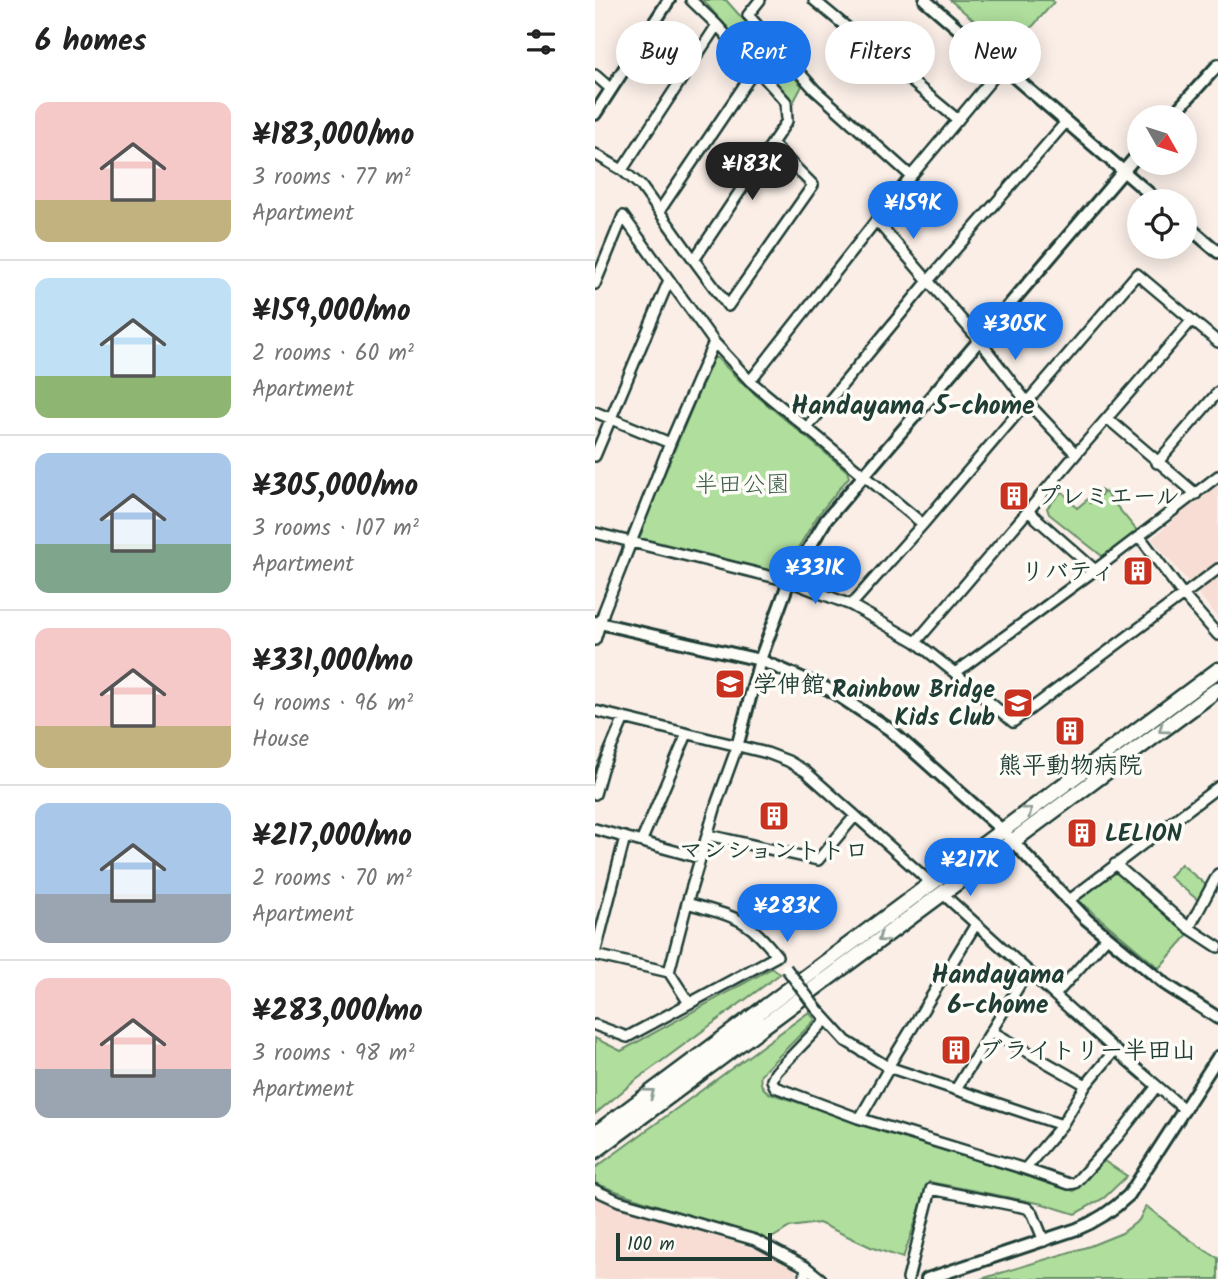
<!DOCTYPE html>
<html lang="en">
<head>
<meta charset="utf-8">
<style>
	body { margin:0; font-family:Kalam,"Klee One",sans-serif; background:#f2f2f2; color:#222; height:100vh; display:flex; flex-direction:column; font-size:26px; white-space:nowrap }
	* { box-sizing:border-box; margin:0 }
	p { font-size:23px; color:#767676 }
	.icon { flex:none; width:38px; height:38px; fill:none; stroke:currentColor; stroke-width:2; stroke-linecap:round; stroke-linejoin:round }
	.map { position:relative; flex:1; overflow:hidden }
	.panel { display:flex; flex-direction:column; background:#fff; width:595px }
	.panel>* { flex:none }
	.guide { position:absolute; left:21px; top:21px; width:497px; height:63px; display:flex; gap:14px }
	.needle { width:46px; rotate:129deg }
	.tools { position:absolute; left:532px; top:105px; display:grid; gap:14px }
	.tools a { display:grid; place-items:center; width:70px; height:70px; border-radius:50%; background:#fff; box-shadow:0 4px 18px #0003; font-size:35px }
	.scale { position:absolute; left:21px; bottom:18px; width:156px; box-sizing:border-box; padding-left:7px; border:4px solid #1f3d34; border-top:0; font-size:19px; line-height:24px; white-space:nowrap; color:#1f3d34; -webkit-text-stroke:5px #fdfcf7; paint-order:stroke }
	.price { position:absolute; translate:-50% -60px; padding:0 16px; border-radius:24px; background:#1a73e8; color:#fff; font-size:23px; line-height:46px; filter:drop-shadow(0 2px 4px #0008) }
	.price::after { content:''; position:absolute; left:50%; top:42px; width:21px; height:16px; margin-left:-10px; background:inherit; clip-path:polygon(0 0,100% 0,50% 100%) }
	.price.on { background:#222; color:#fff }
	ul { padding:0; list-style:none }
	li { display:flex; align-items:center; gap:21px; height:175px; padding:0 35px }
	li+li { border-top:2px solid #e0e0e0 }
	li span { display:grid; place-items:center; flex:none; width:196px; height:140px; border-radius:14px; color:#555 }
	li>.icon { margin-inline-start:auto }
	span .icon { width:84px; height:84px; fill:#fffc; stroke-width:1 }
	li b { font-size:30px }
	h2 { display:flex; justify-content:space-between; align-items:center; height:84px; padding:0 35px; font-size:30px }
	.chip { padding:0 24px; border-radius:32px; background:#fff; box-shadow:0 4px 18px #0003; font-size:24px; line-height:63px }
	.chip.on { background:#1a73e8; color:#fff }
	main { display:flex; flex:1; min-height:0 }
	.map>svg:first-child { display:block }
</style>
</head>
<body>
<main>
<section class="panel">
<h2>6 homes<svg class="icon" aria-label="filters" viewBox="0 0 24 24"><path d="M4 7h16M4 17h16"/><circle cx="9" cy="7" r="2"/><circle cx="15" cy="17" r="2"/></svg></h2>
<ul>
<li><span style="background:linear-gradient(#f6c9c9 70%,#c2b280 0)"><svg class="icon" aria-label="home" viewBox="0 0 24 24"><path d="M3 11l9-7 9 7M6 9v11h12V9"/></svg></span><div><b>¥183,000/mo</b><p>3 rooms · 77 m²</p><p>Apartment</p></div></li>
<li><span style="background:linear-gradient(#bfe0f5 70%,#8fb573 0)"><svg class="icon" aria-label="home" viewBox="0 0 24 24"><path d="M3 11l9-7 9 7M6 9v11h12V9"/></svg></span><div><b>¥159,000/mo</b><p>2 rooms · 60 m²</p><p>Apartment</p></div></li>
<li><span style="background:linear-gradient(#a9c7e8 65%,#7fa58c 0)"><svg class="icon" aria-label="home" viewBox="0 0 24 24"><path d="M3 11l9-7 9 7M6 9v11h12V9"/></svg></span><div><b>¥305,000/mo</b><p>3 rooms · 107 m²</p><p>Apartment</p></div></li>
<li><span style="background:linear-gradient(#f6c9c9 70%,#c2b280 0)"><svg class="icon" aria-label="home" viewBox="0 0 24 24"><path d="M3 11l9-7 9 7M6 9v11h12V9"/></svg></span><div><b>¥331,000/mo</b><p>4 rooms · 96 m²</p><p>House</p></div></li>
<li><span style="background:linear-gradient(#a9c7e8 65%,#9aa5b1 0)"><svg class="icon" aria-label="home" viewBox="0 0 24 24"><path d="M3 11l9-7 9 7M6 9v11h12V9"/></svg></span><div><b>¥217,000/mo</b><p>2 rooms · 70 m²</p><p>Apartment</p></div></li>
<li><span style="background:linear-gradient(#f6c9c9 65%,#9aa5b1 0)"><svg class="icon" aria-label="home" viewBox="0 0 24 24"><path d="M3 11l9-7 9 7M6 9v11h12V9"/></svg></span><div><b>¥283,000/mo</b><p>3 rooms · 98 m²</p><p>Apartment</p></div></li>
</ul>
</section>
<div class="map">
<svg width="623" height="1279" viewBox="0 0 623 1279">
	<rect width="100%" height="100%" fill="#faeee7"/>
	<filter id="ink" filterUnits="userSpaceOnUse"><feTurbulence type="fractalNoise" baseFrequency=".0143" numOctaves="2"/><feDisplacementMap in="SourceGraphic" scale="14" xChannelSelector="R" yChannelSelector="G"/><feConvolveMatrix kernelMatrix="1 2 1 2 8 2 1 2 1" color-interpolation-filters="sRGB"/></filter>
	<g filter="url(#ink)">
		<path fill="#f7ddd4" d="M 623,479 L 623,617 L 557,539 Z
			M 0,1198 L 161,1249 L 200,1269 L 202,1279 L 0,1279 Z"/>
		<path fill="#afde9d" stroke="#678e68" stroke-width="2" d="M 108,0 L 131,0 L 207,86 L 198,103 Z
			M 355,0 L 457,0 L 459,2 L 417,50 L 413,49 Z
			M 118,358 L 122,358 L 150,386 L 252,471 L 254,477 L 223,515 L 189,571 L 182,575 L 45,539 L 43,537 Z
			M 505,489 L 508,492 L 494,504 L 510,492 L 544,533 L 507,556 L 454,514 L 452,508 L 467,491 L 482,508 Z
			M 586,864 L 611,885 L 603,900 L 574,877 Z
			M 516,871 L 524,874 L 593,935 L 564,968 L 482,899 Z
			M 177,968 L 185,974 L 41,1080 L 0,1114 L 0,1038 L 26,1051 Z
			M 214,1012 L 220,1020 L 166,1074 C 164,1083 167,1088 174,1093 L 479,1191 L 509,1161 L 532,1176 L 509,1198 L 480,1214 L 448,1204 L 334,1182 L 308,1258 L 278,1248 L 224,1223 L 195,1227 L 172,1241 C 115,1220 56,1206 0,1183 L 0,1168 Z
			M 551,1206 C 576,1225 595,1242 623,1258 L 623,1279 L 386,1279 L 495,1246 L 527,1233 L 544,1220 Z"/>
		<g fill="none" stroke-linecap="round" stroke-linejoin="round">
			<g stroke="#1f3d34" stroke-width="14">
				<path id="minor" d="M 165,0 L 153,15 L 220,90 L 316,176
					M 219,0 L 363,120
					M 0,75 L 16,89
					M 0,154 L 27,170 L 46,186 L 99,260 L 192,121 L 191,102 L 122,25 L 96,0
					M 27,170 L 122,25
					M 65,210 L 161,68
					M 281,220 L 384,340 L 432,402 L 328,524 L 256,605 L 321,642 L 433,511
					M 99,260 L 133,306 L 218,185 L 178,145
					M 0,284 L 28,216 L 119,342 L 155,381 L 328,524
					M 597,320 L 481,454 L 432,402 L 542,274 L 623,342
					M 155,381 L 316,176 L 407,67
					M 0,412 L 75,443
					M 512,418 L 601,494
					M 211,429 L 333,281 L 471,122
					M 481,454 L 433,511 L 500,570 L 623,476
					M 0,456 L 74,280
					M 562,463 L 623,392
					M 0,533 L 194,581 L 256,605
					M 545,537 L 589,596 L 623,635
					M 0,640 L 9,611 L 75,443 L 119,342
					M 321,642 L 360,673 L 500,570
					M 360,673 L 418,722 L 623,569
					M 0,711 L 172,753 L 193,761 L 210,771 L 336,883
					M 0,794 L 7,769 L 29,718
					M 0,829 L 105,858
					M 113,835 L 223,860 L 260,816
					M 47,840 L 92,734
					M 520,864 L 594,928 L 623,947
					M 348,894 L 520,1050 L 590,1110
					M 473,901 L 623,787
					M 92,903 L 74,972 L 94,1003
					M 594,928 L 623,874
					M 0,954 L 30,837
					M 0,955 L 74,972
					M 460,995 L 512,937
					M 221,1008 L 251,1041 L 293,1067 L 467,1125 L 430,1169 L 263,1118 L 180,1087 L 177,1080 L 181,1072 L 230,1021
					M 0,1025 L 32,1037 L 182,956 C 152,916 138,917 92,903 L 122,802 L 142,747
					M 396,1031 L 491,1085
					M 293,1067 L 381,924
					M 361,1089 L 433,971
					M 265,1118 L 294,1068
					M 467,1125 L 491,1085 L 520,1050
					M 430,1169 L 474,1184 L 480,1183 L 523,1136 L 562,1086
					M 0,1190 L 24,1201 L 160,1240 L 211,1267 L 209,1279
					M 211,1267 L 226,1279
					M 313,1279 L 336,1189 L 432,1208 L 438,1214 L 449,1241"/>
			</g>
			<g stroke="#1f3d34" stroke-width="16">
				<path id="tertiary" d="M 330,0 L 563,201
					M 0,114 L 74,0
					M 576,117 L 623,65
					M 590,224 L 623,252
					M 0,622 L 165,660 L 194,581 L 231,520 L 544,153
					M 142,747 L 165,660 L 235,690 L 294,729 L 407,830 L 491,919 L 570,984 L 623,1018
					M 332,1279 L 482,1229 C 503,1221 518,1210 534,1195 L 623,1057"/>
			</g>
			<g stroke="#1f3d34" stroke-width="19">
				<path id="primary" d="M 0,1134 L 623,670
					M 0,1151 L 623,689"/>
			</g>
			<use href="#minor" stroke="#fdfcf7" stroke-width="9"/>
			<use href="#tertiary" stroke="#fdfcf7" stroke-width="10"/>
			<use href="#primary" stroke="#fdfcf7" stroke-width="14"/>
			<g stroke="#1f3d34" stroke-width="14" stroke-linecap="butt">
				<path id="minor-bridge" d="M 191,968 L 221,1008"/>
			</g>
			<use href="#minor-bridge" stroke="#fdfcf7" stroke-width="9"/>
		</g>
		<defs><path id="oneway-chevron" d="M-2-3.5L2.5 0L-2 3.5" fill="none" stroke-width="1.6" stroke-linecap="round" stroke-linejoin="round" transform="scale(1.75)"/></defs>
		<g stroke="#8e9c96">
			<use href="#oneway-chevron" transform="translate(568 729) rotate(143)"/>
			<use href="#oneway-chevron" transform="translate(433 811) rotate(-37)"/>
			<use href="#oneway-chevron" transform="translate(287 938) rotate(144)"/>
			<use href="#oneway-chevron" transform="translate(55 1093) rotate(-37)"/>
		</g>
	</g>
	<defs>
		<g id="building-square" transform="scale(1.575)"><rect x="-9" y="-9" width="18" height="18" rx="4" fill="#c8321e" stroke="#fdfcf7"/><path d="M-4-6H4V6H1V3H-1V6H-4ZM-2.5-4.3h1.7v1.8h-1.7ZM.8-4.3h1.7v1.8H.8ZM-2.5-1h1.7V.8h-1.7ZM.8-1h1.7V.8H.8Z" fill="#fff"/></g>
		<g id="school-square" transform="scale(1.575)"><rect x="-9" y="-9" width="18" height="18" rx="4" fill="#c8321e" stroke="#fdfcf7"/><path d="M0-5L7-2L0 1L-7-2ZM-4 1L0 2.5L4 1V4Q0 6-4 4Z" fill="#fff"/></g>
	</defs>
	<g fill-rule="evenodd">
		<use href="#building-square" x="419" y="496"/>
		<use href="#building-square" x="543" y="571"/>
		<use href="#school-square" x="135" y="684"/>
		<use href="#school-square" x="423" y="703"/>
		<use href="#building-square" x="475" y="731"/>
		<use href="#building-square" x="179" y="816"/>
		<use href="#building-square" x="487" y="833"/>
		<use href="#building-square" x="361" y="1050"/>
	</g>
	<g text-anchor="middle" stroke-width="7" stroke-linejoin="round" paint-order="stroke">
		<g font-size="24" fill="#3c5d49" stroke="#fdfcf7">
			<text x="147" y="492">半田公園</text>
		</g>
		<g font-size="24" font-weight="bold" fill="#1f3d34" stroke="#fdfcf7" text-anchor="start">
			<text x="442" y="504">プレミエール</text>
			<text x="520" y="579" text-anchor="end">リバティ</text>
			<text x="158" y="692">学伸館</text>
			<text x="400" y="697" text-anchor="end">Rainbow Bridge<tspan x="400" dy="28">Kids Club</tspan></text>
			<text x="475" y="773" text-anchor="middle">熊平動物病院</text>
			<text x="510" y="841">LELION</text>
			<text x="179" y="858" text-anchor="middle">マンショントトロ</text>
			<text x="384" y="1058">ブライトリー半田山</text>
		</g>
		<g font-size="26" font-weight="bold" fill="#1f3d34" stroke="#fdfcf7">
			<text x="318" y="414">Handayama 5-chome</text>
			<text x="403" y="983">Handayama<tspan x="403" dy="30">6-chome</tspan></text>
		</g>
	</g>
</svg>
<div class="tools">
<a><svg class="needle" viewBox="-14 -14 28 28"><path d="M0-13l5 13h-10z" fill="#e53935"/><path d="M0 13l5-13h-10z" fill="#767676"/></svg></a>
<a><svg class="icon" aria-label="locate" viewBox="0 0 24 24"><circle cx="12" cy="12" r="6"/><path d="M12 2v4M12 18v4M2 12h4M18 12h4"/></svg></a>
</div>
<div class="scale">100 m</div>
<b class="price on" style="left:157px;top:202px">¥183K</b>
<b class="price" style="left:318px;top:241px">¥159K</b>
<b class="price" style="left:420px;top:362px">¥305K</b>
<b class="price" style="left:220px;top:606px">¥331K</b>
<b class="price" style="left:375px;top:898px">¥217K</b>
<b class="price" style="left:192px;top:944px">¥283K</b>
<div class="guide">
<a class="chip">Buy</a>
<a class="chip on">Rent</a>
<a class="chip">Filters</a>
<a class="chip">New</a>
</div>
</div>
</main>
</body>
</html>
